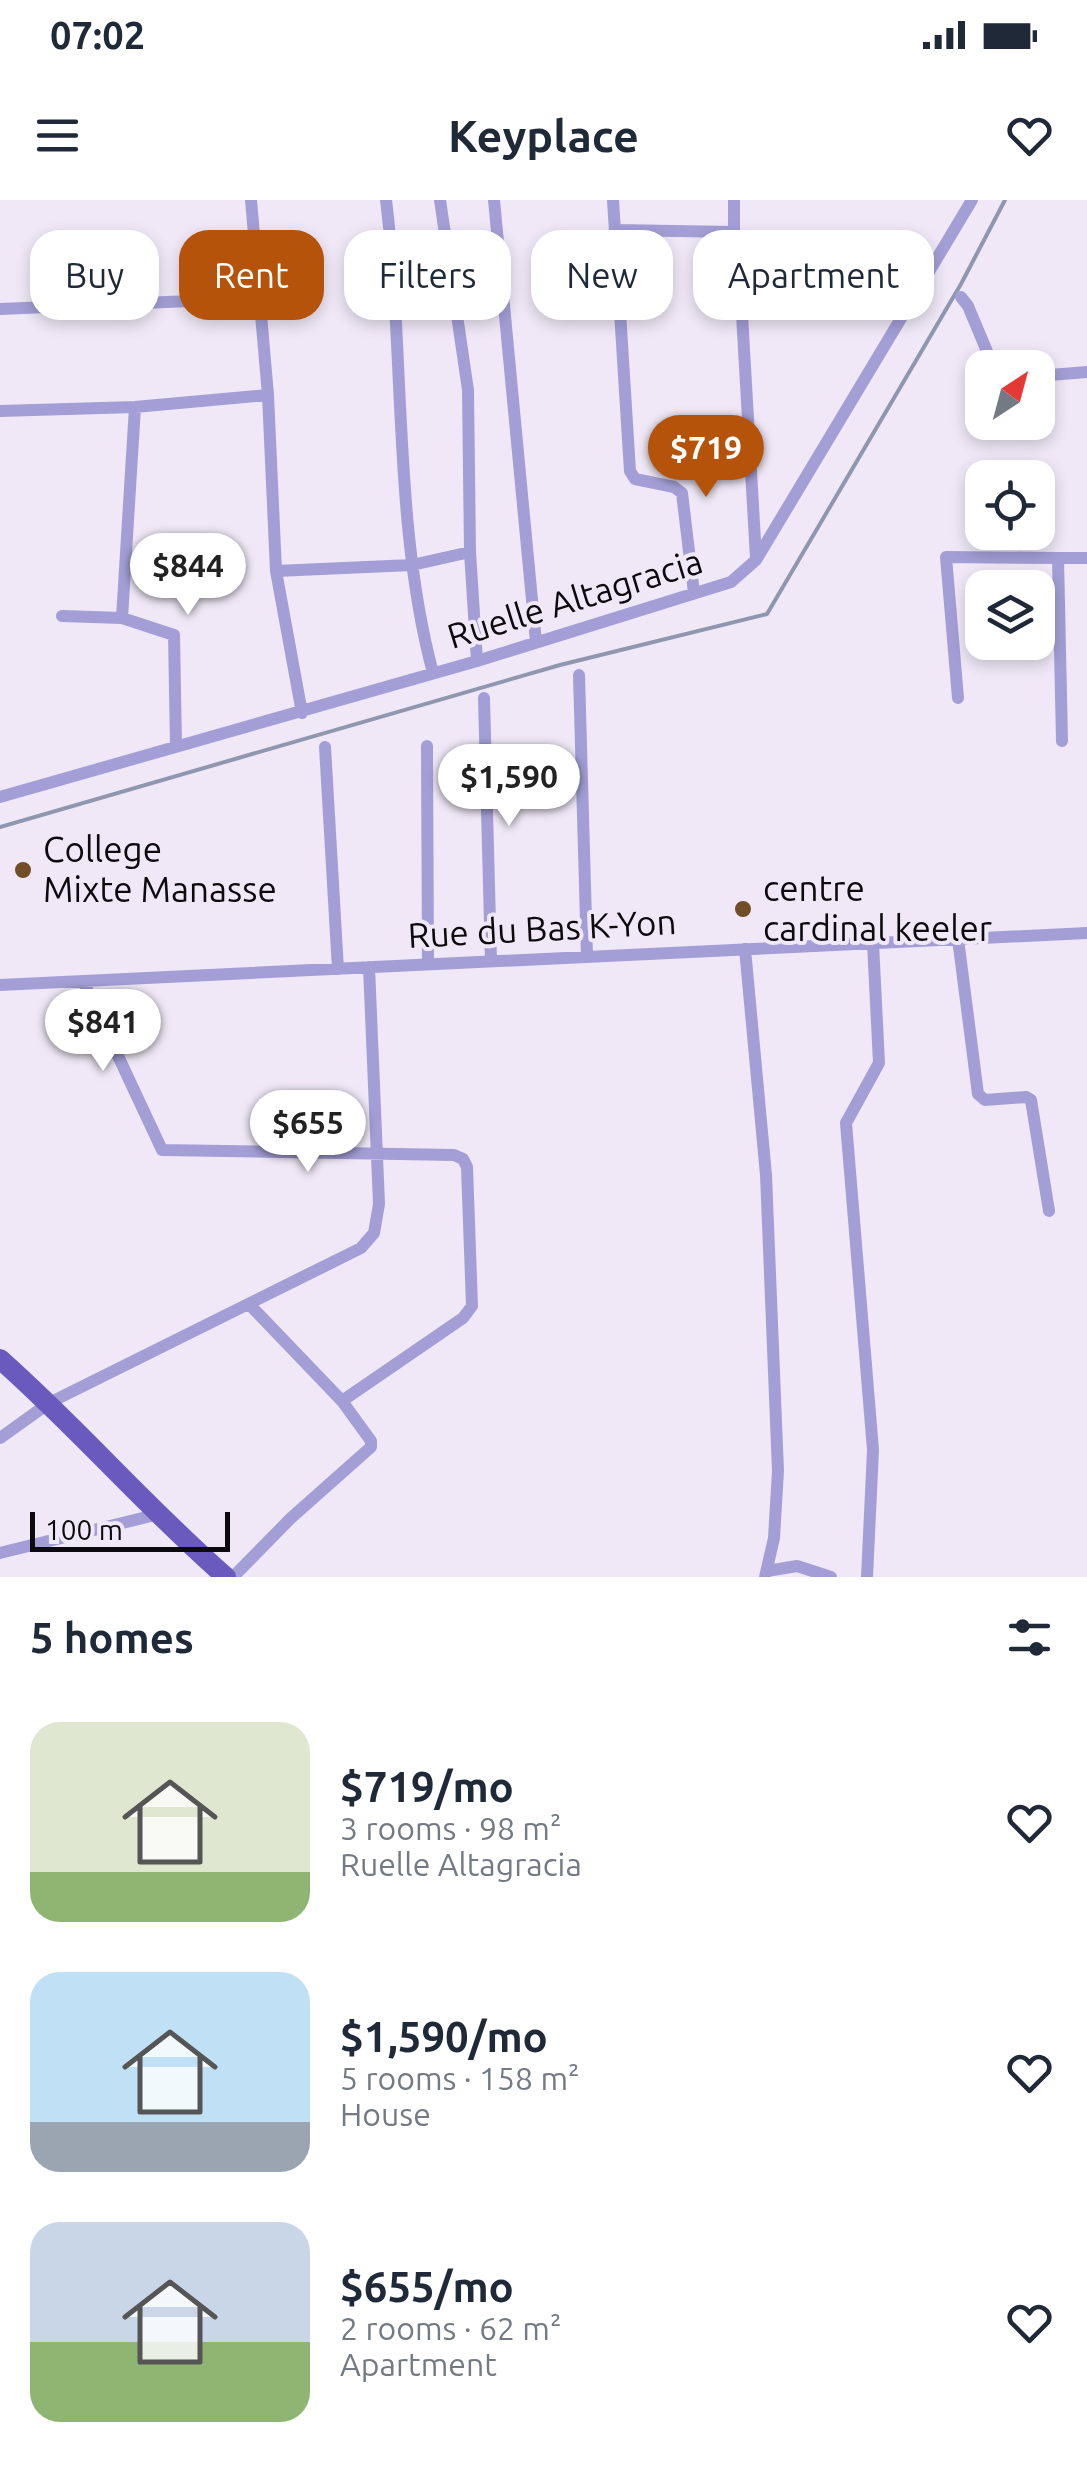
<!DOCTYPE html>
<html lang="en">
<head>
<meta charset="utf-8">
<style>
	body { margin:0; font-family:Ubuntu,sans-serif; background:#f6f6f7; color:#1f2937; height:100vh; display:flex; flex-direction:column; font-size:38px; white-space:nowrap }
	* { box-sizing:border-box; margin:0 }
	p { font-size:32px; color:#747a83 }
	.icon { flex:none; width:55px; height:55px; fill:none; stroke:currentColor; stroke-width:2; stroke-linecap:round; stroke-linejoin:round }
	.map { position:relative; height:1377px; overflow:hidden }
	.drawer { display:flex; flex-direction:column; background:#fff; flex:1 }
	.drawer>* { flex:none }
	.banner { position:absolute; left:30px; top:30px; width:1028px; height:90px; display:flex; gap:20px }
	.needle { width:65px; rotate:36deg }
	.buttons { position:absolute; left:965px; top:150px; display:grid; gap:20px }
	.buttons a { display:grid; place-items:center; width:90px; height:90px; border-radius:20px; background:#fff; box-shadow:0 5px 15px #0003; font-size:50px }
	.scale { position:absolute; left:30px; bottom:25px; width:200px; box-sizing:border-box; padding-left:10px; border:5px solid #0d0a0f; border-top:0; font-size:28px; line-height:35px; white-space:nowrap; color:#0d0a0f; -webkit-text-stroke:8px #f0e8f7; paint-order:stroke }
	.price { position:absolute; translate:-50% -85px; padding:0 22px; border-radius:35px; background:#fff; color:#222; font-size:32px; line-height:65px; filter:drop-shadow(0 2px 5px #0008) }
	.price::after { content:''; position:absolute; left:50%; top:60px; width:30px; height:22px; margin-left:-15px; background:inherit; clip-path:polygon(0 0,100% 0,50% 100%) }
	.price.selected { background:#b45309; color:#fff }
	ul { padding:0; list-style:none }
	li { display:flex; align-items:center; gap:30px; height:250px; padding:0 30px }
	li span { display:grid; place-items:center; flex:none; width:280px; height:200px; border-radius:30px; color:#555 }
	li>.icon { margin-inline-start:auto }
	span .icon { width:120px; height:120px; fill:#fffc; stroke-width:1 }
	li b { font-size:42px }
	h2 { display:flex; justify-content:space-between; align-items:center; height:120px; padding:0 30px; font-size:42px }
	.chip { padding:0 35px; border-radius:30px; background:#fff; box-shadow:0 5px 15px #0003; font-size:35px; line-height:90px }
	.chip.selected { background:#b45309; color:#fff }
	.status { display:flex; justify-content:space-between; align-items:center; height:70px; padding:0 50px; background:#fff; direction:ltr }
	.status svg { height:28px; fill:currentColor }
	header { display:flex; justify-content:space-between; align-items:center; height:130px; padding:0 30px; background:#fff; font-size:45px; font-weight:700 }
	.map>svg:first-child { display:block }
</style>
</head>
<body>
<div class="status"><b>07:02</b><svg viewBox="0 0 49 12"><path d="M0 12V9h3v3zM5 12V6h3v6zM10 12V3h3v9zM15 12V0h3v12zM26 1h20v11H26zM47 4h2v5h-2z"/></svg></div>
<header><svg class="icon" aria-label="menu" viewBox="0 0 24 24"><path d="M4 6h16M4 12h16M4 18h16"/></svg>Keyplace<svg class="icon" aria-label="heart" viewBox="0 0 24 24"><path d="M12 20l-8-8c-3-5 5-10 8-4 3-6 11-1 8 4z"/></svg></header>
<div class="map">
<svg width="1087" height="1377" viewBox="0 0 1087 1377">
	<rect width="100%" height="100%" fill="#f0e8f7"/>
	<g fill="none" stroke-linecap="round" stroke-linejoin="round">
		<path stroke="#8e97af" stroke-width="4" d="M 0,627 L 560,465 L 767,414 L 961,84 L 1005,0"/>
		<path stroke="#a39fd6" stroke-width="12" d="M 251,0 L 268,195 L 276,371 L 302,513
			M 386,0 C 405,154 393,324 433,473
			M 440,0 L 468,190 L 470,352 L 477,461
			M 494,0 L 536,442
			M 613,0 L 630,271 L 635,279 L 674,287 L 682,293 L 694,393
			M 734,0 L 734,32
			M 615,30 L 734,32 L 738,45 L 756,358
			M 961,97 L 968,106 L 994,168
			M 0,109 L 260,98
			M 1038,176 L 1087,172
			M 0,211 L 135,207 L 268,195
			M 1058,358 L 1087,358
			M 276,371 L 412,365 L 470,352
			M 62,416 L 122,418 L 174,435 L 176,546
			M 122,418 L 135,207
			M 579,475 L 587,756
			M 484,498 L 491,761
			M 958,498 L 946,357 L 1058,358 L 1062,541
			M 427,546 L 428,764
			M 325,547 L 338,769
			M 0,597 L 477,461 L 731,382 L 756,360 L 972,0
			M 958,739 L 978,894 L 985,900 L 1026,897 L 1031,900 L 1049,1011
			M 745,749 L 766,975 L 778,1271 L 774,1338 L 765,1377
			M 83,781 L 162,950 L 454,955 L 463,959 L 467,967 L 472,1106 L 463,1118 L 342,1201 L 371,1241 L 371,1247 L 291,1318 L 233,1377
			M 0,785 L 1087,733
			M 249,1104 L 342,1201
			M 0,1238 L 49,1203 L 361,1048 L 374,1033 L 379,1004 L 369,767
			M 0,1353 L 159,1314
			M 767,1371 L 797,1366 L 831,1377
			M 867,1377 L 873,1250 L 846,923 L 879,863 L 873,743"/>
		<path stroke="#6b5abd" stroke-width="20" d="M 0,1159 C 79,1229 147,1308 226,1377"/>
	</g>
	<g fill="#714e28" stroke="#f0e8f7" stroke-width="4">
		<circle cx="23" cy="670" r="10"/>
		<circle cx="743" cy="709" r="10"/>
	</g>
	<g text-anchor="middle" stroke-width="8" stroke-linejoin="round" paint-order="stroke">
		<g font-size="35" fill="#0d0a0f" stroke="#f0e8f7">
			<text transform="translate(575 399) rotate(-17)" y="12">Ruelle Altagracia</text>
			<text transform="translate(542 729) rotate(-3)" y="12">Rue du Bas K-Yon</text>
		</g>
		<g font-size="35" fill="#0d0a0f" stroke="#f0e8f7" text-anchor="start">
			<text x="43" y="662">College<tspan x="43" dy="40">Mixte Manasse</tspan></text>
			<text x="763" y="701">centre<tspan x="763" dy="40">cardinal keeler</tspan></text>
		</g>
	</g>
</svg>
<div class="buttons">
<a><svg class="needle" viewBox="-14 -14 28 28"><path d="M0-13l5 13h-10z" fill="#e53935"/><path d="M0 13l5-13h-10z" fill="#747a83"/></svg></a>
<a><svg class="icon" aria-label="locate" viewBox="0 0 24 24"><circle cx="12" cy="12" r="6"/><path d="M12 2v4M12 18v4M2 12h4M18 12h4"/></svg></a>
<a><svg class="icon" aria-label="layers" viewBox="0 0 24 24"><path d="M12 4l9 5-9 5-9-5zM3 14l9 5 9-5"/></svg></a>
</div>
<div class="scale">100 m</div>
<b class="price selected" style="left:706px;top:300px">$719</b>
<b class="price" style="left:188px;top:418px">$844</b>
<b class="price" style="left:509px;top:629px">$1,590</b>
<b class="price" style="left:103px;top:874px">$841</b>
<b class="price" style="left:308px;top:975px">$655</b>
<div class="banner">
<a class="chip">Buy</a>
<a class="chip selected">Rent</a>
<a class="chip">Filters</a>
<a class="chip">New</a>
<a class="chip">Apartment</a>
</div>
</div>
<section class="drawer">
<h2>5 homes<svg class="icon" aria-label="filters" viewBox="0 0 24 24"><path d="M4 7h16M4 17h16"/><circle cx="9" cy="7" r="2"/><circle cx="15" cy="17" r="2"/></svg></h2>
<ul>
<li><span style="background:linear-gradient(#dfe7d0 75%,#8fb573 0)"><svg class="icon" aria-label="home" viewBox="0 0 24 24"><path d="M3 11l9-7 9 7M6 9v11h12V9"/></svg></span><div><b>$719/mo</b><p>3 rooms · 98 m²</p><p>Ruelle Altagracia</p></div><svg class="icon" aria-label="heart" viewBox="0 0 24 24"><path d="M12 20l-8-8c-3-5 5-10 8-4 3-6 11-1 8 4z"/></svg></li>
<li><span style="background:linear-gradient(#bfe0f5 75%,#9aa5b1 0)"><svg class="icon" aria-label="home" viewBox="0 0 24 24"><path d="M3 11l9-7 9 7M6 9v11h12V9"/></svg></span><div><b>$1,590/mo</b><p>5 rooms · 158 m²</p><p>House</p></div><svg class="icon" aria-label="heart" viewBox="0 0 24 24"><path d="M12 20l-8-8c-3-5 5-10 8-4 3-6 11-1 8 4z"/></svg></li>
<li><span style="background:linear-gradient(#c9d6e8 60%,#8fb573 0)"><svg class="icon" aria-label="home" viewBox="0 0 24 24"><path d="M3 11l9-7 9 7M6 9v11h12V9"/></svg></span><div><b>$655/mo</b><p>2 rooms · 62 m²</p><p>Apartment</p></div><svg class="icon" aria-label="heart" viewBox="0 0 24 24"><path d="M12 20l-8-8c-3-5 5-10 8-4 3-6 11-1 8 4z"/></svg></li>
</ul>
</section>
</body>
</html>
